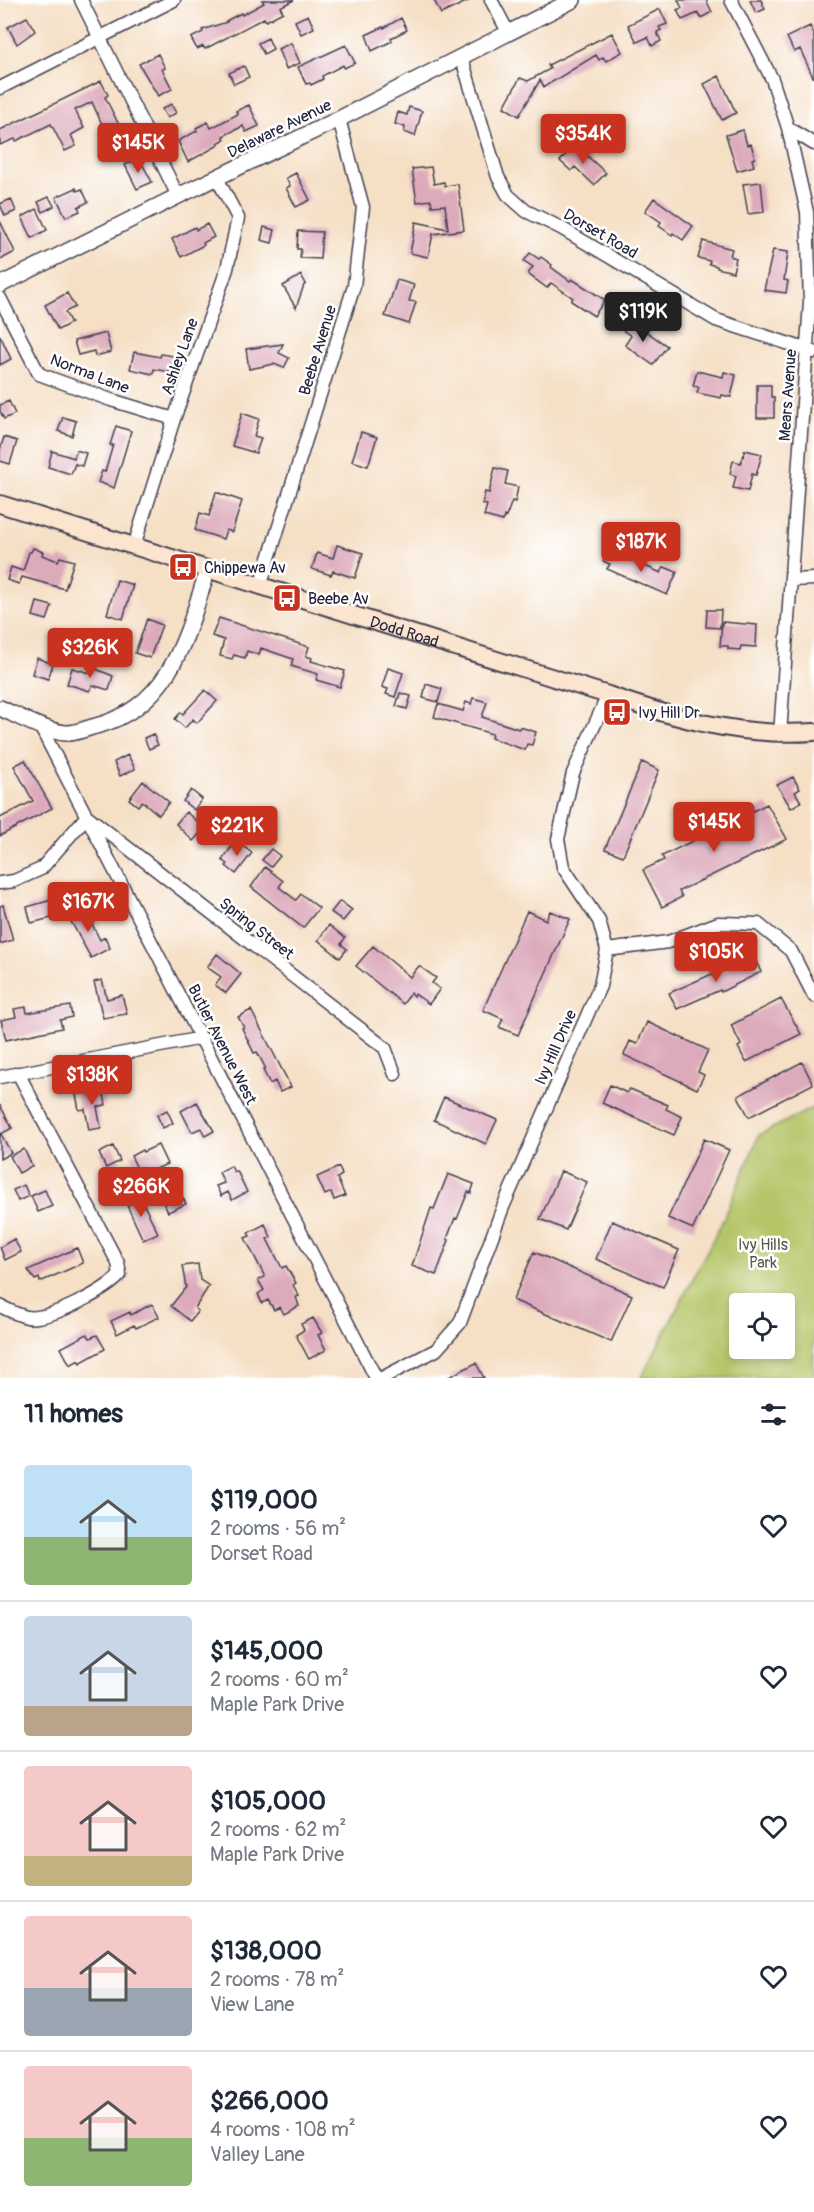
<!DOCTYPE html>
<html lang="en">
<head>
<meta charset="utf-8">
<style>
	body { margin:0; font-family:Pangolin,sans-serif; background:#f2f2f3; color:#1f2937; height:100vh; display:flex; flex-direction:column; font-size:22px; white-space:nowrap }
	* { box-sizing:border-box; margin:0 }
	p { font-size:20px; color:#747a83 }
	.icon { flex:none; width:33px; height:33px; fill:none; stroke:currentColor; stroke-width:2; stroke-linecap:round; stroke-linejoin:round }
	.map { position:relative; height:1378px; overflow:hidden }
	.sheet { display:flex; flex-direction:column; background:#fff; flex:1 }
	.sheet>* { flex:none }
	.buttons { position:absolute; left:729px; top:1293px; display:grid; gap:12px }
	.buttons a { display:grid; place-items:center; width:66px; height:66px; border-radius:6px; background:#fff; box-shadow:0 3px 9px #0003; font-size:30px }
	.price { position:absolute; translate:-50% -51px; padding:0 14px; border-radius:6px; background:#c8321e; color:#fff; font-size:20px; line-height:39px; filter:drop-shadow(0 2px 3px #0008) }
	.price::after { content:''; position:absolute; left:50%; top:36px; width:18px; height:14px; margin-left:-9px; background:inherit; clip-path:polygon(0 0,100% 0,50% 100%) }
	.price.selected { background:#222; color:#fff }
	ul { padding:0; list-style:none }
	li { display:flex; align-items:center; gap:18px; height:150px; padding:0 24px }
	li+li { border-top:2px solid #e0e1e3 }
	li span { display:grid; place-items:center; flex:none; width:168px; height:120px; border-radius:6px; color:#555 }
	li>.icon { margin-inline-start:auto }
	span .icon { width:72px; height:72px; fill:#fffc; stroke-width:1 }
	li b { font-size:26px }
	h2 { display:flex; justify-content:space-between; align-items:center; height:72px; padding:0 24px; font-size:26px }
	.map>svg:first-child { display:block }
</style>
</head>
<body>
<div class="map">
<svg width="814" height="1378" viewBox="0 0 814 1378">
	<rect width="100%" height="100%" fill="#fff"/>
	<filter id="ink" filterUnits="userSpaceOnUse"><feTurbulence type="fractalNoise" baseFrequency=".0167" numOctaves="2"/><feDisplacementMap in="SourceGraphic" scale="12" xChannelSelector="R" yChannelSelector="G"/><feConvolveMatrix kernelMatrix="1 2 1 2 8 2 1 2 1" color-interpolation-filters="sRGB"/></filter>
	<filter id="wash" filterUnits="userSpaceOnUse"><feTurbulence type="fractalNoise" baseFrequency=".008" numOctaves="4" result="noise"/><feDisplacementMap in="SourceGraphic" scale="24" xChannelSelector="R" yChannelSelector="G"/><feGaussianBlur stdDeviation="1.35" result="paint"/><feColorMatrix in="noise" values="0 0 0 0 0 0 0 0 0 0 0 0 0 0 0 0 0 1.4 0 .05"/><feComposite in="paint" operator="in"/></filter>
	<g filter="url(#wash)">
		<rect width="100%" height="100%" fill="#f5dfc5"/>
		<path fill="#b5c568" stroke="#6c7452" stroke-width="1.5" fill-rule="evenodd" d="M 814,1107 L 814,1378 L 641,1378 L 721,1224 L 759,1135 ZM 740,1304 L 784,1304 L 784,1348 L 740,1348 Z"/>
		<g id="blocks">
			<path fill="#dab" d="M 262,0 L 294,0 L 280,7 L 283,12 L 266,21 L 264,18 L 205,49 L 203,46 L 197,49 L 191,38 L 203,32 L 202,30 L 227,22 L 226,21 L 241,13 L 242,15 L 264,3 Z
				M 434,0 L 470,0 L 441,14 Z
				M 678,0 L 706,0 L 712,12 L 701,18 L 698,13 L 682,20 L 677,10 L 682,8 Z
				M 750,0 L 761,0 L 765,9 L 756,13 Z
				M 660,9 L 667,24 L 659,27 L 661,30 L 657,32 L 661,41 L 652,46 L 648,37 L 637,42 L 628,25 Z
				M 308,15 L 314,28 L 301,34 L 295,21 Z
				M 27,17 L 35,31 L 17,44 L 8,27 Z
				M 401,18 L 407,30 L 391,38 L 392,41 L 372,51 L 366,35 L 383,27 L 384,28 Z
				M 810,26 L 814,34 L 814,79 L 800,49 L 794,52 L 787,37 Z
				M 612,33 L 622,52 L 606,61 L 603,57 L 599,60 L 596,55 L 544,87 L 540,80 L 519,116 L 504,107 L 520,78 L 528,81 L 550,69 L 548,65 Z
				M 268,38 L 273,49 L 264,54 L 258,43 Z
				M 291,43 L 300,63 L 286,69 L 278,49 Z
				M 346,45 L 355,63 L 344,68 L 343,65 L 322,76 L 323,79 L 311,85 L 310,83 L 306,84 L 298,67 Z
				M 158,54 L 165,68 L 162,69 L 172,89 L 158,96 L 139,64 Z
				M 244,66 L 249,77 L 234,84 L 229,73 Z
				M 719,76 L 736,113 L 722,120 L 704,84 Z
				M 101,81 L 108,95 L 105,97 L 119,125 L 105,131 L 92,102 L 75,110 L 84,128 L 71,135 L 76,146 L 65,151 L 51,124 L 16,141 L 15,139 L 0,145 L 0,130 Z
				M 171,104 L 176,113 L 167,118 L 162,109 Z
				M 249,105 L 259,126 L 246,132 L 243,126 L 223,136 L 225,139 L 218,143 L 219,145 L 188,162 L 178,141 L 197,131 L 196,128 L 208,122 L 211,128 L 238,114 L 236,111 Z
				M 409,107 L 422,111 L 415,136 L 404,132 L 405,127 L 395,124 L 398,112 L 407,115 Z
				M 743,130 L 747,145 L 751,144 L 755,158 L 752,159 L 754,166 L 737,171 L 726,135 Z
				M 575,145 L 606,173 L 594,185 L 575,167 L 571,171 L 560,161 Z
				M 139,158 L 152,182 L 137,189 L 125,165 Z
				M 431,167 L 434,184 L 444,182 L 445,186 L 458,184 L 464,230 L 433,234 L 428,257 L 410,253 L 416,222 L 448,229 L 445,205 L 432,206 L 431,200 L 417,202 L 412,169 Z
				M 296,173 L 310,200 L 296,207 L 286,188 L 290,186 L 286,178 Z
				M 761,182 L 764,212 L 748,214 L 743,184 Z
				M 76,188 L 77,191 L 82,189 L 88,202 L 78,207 L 80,211 L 66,217 L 56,197 Z
				M 49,197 L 54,206 L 43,212 L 38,202 Z
				M 654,198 L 693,226 L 683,240 L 673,233 L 672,235 L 659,226 L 661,222 L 645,211 Z
				M 11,199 L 16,211 L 5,216 L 0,204 Z
				M 37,209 L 47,230 L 32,238 L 22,217 Z
				M 0,221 L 15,252 L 0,260 Z
				M 207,224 L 214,237 L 203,243 L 204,245 L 181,257 L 172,239 L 195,227 L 196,230 Z
				M 264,227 L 275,230 L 272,243 L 261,240 Z
				M 298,231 L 322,232 L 320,259 L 300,258 L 301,249 L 297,249 Z
				M 703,241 L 732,249 L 730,256 L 736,258 L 733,272 L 717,268 L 717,266 L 709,264 L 710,261 L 698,258 Z
				M 773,250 L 788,252 L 784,280 L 788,281 L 786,293 L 764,290 Z
				M 530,253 L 539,259 L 541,257 L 552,265 L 551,267 L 570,281 L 572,279 L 605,300 L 594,316 L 571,301 L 573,298 L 551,283 L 547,288 L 528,274 L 533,267 L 524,261 Z
				M 301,275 L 306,284 L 304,285 L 296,308 L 283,286 Z
				M 397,280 L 414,285 L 409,301 L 416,302 L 409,324 L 385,316 Z
				M 67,293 L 75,307 L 65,312 L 71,323 L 58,330 L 45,305 Z
				M 628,319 L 667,346 L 653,365 L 625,345 L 631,336 L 621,329 Z
				M 106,333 L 111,352 L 95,356 L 94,351 L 78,355 L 74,341 Z
				M 0,335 L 11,359 L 0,365 Z
				M 283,344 L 279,353 L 289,358 L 284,368 L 274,364 L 249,369 L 246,349 Z
				M 134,352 L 160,357 L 161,354 L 174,356 L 170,372 L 154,369 L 153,374 L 130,369 Z
				M 697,371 L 723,377 L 724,372 L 736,375 L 731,397 L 722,395 L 721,398 L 697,393 L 699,387 L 693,386 Z
				M 757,385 L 771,385 L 771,397 L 774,397 L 774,418 L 757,418 Z
				M 9,401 L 15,414 L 4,419 L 0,411 L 0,405 Z
				M 242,413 L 259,419 L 254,436 L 261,438 L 256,453 L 232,446 Z
				M 63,417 L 76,421 L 72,436 L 58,431 Z
				M 116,426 L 131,431 L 114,488 L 98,482 L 102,471 L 105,472 L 113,445 L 110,445 Z
				M 361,432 L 377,437 L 368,466 L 352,461 Z
				M 4,437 L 17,441 L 10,464 L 0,461 L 0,450 Z
				M 76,450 L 86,453 L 82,466 L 75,464 L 71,474 L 48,467 L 52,451 L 74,458 Z
				M 745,450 L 762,454 L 756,475 L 752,474 L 748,491 L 733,488 L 736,476 L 730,474 L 733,461 L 741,463 Z
				M 495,468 L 508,471 L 505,484 L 518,487 L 515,502 L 512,501 L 506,517 L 504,516 L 503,521 L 484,516 L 487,505 L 482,504 L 485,492 L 489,493 Z
				M 216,492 L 242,501 L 232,532 L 226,530 L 223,539 L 195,530 L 200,513 L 209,516 Z
				M 337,545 L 363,553 L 355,578 L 333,571 L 331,575 L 312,569 L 317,553 L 333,558 Z
				M 33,548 L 43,552 L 42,555 L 58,561 L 60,557 L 74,561 L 65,589 L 22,577 L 19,584 L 7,580 L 11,567 L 23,571 L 29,552 L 31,552 Z
				M 608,550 L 661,573 L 664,567 L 677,572 L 667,595 L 607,569 L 610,564 L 603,561 Z
				M 117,580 L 133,585 L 123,619 L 107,614 Z
				M 37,602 L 52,606 L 47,620 L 33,616 Z
				M 707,610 L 721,610 L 720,628 L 706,627 Z
				M 219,618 L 309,647 L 306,656 L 312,658 L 311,661 L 345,671 L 340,687 L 316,680 L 318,674 L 291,666 L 293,659 L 261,648 L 259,655 L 247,651 L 245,658 L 234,655 L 232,659 L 220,656 L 224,640 L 212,636 Z
				M 147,619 L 162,625 L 150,658 L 135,653 Z
				M 722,622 L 757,625 L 756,647 L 741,646 L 740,650 L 728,649 L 728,646 L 720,646 Z
				M 57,632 L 75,637 L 70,651 L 58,647 L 59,644 L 54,643 Z
				M 37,658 L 53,664 L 48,679 L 32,674 Z
				M 91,667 L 113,676 L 109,690 L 92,685 L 90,691 L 67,684 L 72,668 L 90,673 Z
				M 388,668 L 403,673 L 395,697 L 386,694 L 388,689 L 382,687 Z
				M 426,684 L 442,689 L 438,702 L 423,698 Z
				M 205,690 L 217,701 L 197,723 L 193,719 L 185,728 L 175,719 L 181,712 L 183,714 Z
				M 400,693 L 411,696 L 407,709 L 396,706 Z
				M 473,698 L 487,702 L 482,717 L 519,729 L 520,727 L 536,732 L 532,745 L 527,744 L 525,750 L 491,738 L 492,734 L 434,717 L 438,704 L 463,711 L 466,702 L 471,704 Z
				M 153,734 L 158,745 L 149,749 L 144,738 Z
				M 128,755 L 135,769 L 120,776 L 114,762 Z
				M 25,760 L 52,808 L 0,836 L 0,818 L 33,801 L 14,766 Z
				M 642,762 L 659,770 L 623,856 L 605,849 Z
				M 793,777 L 800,789 L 795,792 L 801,802 L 791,808 L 777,785 Z
				M 143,781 L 169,802 L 159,815 L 142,801 L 138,806 L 129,799 Z
				M 191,790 L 202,799 L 194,810 L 183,801 Z
				M 767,804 L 787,839 L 679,891 L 682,897 L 662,907 L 643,870 L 664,860 L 662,856 Z
				M 186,812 L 205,828 L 193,841 L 176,824 Z
				M 229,825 L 240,832 L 232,842 L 222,835 Z
				M 236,841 L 252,853 L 236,874 L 226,866 L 228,864 L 222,860 Z
				M 271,849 L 280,856 L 271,867 L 262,860 Z
				M 265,867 L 283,881 L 279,887 L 296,900 L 301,894 L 319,908 L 303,928 L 251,887 Z
				M 55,899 L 59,916 L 31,923 L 27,907 Z
				M 340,901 L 352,910 L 343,921 L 331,912 Z
				M 3,905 L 13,940 L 0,944 L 0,906 Z
				M 83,906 L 100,940 L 105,937 L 110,948 L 91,958 L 67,914 Z
				M 527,911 L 546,920 L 550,911 L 570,919 L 518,1035 L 499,1027 L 503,1019 L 483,1010 Z
				M 329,925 L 345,938 L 341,944 L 347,949 L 340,958 L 318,940 Z
				M 373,946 L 410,977 L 419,966 L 436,978 L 432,983 L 440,989 L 429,1004 L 415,994 L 414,996 L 411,993 L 403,1004 L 356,966 Z
				M 217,954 L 241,974 L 226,993 L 215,985 L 221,977 L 207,967 Z
				M 753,955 L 761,972 L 721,992 L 720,990 L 677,1009 L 669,993 L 712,974 L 713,976 Z
				M 102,980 L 107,999 L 122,995 L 127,1014 L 103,1018 L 94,982 Z
				M 781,999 L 801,1034 L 746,1062 L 738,1047 L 741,1045 L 731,1025 Z
				M 70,1006 L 72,1017 L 60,1020 L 62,1028 L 6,1040 L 1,1020 L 16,1017 L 14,1009 L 26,1007 L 27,1013 Z
				M 251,1010 L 291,1087 L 280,1092 L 275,1081 L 270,1084 L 263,1070 L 266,1069 L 257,1052 L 254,1053 L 242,1028 L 244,1027 L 238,1017 Z
				M 647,1022 L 708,1050 L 698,1072 L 704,1075 L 697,1089 L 624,1055 L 630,1041 L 637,1044 Z
				M 802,1062 L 813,1084 L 749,1117 L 738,1096 Z
				M 610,1085 L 627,1093 L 630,1089 L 668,1105 L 666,1109 L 682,1117 L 674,1135 L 602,1103 Z
				M 103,1089 L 106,1105 L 97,1107 L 101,1128 L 89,1130 L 85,1109 L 79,1110 L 76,1094 Z
				M 444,1097 L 497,1120 L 486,1144 L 434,1120 Z
				M 197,1102 L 214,1131 L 205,1136 L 201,1128 L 192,1132 L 181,1111 Z
				M 0,1105 L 12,1128 L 1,1134 L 11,1153 L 0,1159 Z
				M 167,1110 L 173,1123 L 163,1128 L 157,1115 Z
				M 704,1139 L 729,1150 L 693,1229 L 668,1218 Z
				M 158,1145 L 167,1164 L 141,1176 L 131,1156 L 142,1150 L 143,1152 Z
				M 113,1146 L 120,1161 L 106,1168 L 99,1153 Z
				M 24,1149 L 32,1166 L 19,1173 L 10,1156 Z
				M 231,1166 L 234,1172 L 237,1171 L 247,1192 L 232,1200 L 228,1192 L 221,1196 L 216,1186 L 224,1183 L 219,1172 Z
				M 339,1167 L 342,1175 L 337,1178 L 345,1196 L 334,1200 L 331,1192 L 325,1195 L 317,1177 Z
				M 561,1171 L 587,1182 L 566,1230 L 540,1219 Z
				M 448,1174 L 474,1184 L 471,1193 L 468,1192 L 457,1219 L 455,1218 L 447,1239 L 449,1240 L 436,1275 L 412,1266 L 431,1208 L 434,1209 Z
				M 24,1185 L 29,1196 L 18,1201 L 13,1190 Z
				M 178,1189 L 186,1204 L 168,1212 L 161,1198 Z
				M 45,1190 L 52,1206 L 38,1212 L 31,1196 Z
				M 139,1195 L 158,1233 L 143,1240 L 125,1201 Z
				M 612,1221 L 679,1250 L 663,1287 L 596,1259 Z
				M 265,1224 L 271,1237 L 267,1239 L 282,1268 L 286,1266 L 296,1283 L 293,1285 L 299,1296 L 296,1297 L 299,1306 L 284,1314 L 280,1307 L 274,1310 L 268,1300 L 262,1303 L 258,1294 L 264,1290 L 258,1280 L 265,1277 L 245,1238 L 250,1236 L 248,1233 Z
				M 14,1239 L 21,1252 L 5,1260 L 0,1247 Z
				M 77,1248 L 83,1263 L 40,1282 L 39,1278 L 35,1280 L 28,1270 Z
				M 534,1252 L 632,1295 L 611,1342 L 513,1300 Z
				M 198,1264 L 200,1280 L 209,1286 L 195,1308 L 198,1311 L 190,1321 L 171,1306 L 186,1287 L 182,1266 Z
				M 152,1304 L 159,1317 L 136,1328 L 134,1325 L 117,1334 L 111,1321 L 130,1312 L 131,1315 Z
				M 313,1318 L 322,1333 L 318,1335 L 326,1350 L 309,1359 L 296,1335 L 304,1330 L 301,1324 Z
				M 87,1334 L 90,1338 L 97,1335 L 105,1349 L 80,1363 L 79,1360 L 70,1365 L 61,1348 Z
				M 476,1363 L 484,1378 L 447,1378 Z"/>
		</g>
	</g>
	<g filter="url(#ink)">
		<use href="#blocks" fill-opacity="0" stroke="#423e50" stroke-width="1.5"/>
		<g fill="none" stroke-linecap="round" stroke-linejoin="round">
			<g stroke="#423e50" stroke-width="15">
				<path id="minor" d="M 81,0 L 178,196
					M 491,0 L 508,32
					M 731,0 L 772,79 L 788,128 L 807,212 L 810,302 L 780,735
					M 461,56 L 498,177 L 508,195 L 526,211 L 561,228 L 716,320 L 814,352
					M 0,88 L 174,0
					M 788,128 L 814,144
					M 0,298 L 39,374 L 111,400 L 174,419
					M 134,546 L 174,419 L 227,269 L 238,218 L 217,178
					M 792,580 L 814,579
					M 260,587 L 354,286 L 363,207 L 339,119
					M 40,726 L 376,1378
					M 0,883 L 14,881 L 41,869 L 87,816 L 385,1048 L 395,1074
					M 607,950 L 668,942 L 718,923 L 758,924 L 791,951 L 814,996
					M 0,1077 L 202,1038
					M 0,1306 C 8,1310 18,1315 27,1317 C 49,1321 105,1291 120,1275 L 118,1263 L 18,1073
					M 382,1378 L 436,1350 L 460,1323 L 503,1207 L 600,986 L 607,950 L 599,921 L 563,867 L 558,839 L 573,773 L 608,695"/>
			</g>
			<g stroke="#423e50" stroke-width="18">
				<path id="tertiary" d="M 0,285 L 178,196 L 339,119 L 573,0
					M 0,708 C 20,717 43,730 65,733 C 74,734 87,728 96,726 C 172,706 187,634 208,569"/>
			</g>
			<g stroke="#423e50" stroke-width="20">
				<g id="secondary">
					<path id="s1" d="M 0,504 L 608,695 C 677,719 740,737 814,732"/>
				</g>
			</g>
			<use href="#minor" stroke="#fff" stroke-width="12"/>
			<use href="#tertiary" stroke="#fff" stroke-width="15"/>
			<use href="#secondary" stroke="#fce5cf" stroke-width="16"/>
		</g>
	</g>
	<defs>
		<g id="bus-square" transform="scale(1.5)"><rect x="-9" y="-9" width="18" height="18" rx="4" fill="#c8321e" stroke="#fff"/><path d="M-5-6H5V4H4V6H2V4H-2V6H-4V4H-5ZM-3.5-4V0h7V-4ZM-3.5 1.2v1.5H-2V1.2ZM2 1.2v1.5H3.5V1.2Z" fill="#fff"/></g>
	</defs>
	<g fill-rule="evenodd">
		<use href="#bus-square" x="183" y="567"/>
		<use href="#bus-square" x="287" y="598"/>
		<use href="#bus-square" x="617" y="712"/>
	</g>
	<g text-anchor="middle" stroke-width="5" stroke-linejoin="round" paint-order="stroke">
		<g font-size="16" fill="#22223b" stroke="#fff">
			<text transform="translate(279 128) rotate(-26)" y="6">Delaware Avenue</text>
			<text transform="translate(601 233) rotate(30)" y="6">Dorset Road</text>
			<text transform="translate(317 350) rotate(-73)" y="6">Beebe Avenue</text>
			<text transform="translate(179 356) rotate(-70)" y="6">Ashley Lane</text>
			<text transform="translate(90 373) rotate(21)" y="6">Norma Lane</text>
			<text transform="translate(787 395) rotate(-86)" y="6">Mears Avenue</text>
			<text dy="6" stroke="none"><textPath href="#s1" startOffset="424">Dodd Road</textPath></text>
			<text transform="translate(257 928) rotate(38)" y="6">Spring Street</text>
			<text transform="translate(223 1044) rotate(63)" y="6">Butler Avenue West</text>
			<text transform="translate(555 1047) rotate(-66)" y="6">Ivy Hill Drive</text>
		</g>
		<g font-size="16" fill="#22223b" stroke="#fff" text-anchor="start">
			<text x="204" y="573">Chippewa Av</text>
			<text x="308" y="604">Beebe Av</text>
			<text x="638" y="718">Ivy Hill Dr</text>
		</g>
		<g font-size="16" fill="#555b4b" stroke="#fff">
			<text x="763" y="1250">Ivy Hills<tspan x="763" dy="18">Park</tspan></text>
		</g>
	</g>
</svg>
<div class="buttons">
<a><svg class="icon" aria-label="locate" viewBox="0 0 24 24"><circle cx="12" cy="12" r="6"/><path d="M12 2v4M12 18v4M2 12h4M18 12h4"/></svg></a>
</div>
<b class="price" style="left:583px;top:165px">$354K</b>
<b class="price" style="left:138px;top:174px">$145K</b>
<b class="price selected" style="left:643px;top:343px">$119K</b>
<b class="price" style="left:641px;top:573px">$187K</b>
<b class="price" style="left:90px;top:679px">$326K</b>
<b class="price" style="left:714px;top:853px">$145K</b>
<b class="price" style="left:237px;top:857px">$221K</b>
<b class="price" style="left:88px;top:933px">$167K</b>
<b class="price" style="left:716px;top:983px">$105K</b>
<b class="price" style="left:92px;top:1106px">$138K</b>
<b class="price" style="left:141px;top:1218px">$266K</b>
</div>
<section class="sheet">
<h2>11 homes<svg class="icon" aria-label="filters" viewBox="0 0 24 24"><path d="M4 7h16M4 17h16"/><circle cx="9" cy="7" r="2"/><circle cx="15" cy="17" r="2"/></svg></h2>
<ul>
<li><span style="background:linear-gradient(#bfe0f5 60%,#8fb573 0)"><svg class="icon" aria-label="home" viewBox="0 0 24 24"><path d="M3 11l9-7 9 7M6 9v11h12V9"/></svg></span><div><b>$119,000</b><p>2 rooms · 56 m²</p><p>Dorset Road</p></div><svg class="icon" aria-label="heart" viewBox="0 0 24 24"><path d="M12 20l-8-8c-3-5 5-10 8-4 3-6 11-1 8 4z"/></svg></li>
<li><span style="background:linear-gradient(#c9d6e8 75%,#b9a48a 0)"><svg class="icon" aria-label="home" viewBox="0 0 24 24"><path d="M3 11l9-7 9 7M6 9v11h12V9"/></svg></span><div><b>$145,000</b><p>2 rooms · 60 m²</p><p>Maple Park Drive</p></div><svg class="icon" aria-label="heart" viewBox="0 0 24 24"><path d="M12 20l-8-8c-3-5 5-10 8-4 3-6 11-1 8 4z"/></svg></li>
<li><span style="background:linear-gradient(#f6c9c9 75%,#c2b280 0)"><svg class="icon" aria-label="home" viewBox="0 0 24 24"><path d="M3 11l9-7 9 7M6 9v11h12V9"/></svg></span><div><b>$105,000</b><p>2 rooms · 62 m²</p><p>Maple Park Drive</p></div><svg class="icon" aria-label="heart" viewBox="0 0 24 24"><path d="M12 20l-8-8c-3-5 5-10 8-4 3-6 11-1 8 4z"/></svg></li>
<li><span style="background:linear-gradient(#f6c9c9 60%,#9aa5b1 0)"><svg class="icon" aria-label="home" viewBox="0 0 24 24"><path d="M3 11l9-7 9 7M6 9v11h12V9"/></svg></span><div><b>$138,000</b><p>2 rooms · 78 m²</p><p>View Lane</p></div><svg class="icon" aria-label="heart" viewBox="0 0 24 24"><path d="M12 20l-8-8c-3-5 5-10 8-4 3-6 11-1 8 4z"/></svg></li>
<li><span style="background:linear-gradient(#f6c9c9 60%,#8fb573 0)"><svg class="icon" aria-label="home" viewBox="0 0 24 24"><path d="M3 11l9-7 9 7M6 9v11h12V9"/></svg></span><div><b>$266,000</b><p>4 rooms · 108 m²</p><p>Valley Lane</p></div><svg class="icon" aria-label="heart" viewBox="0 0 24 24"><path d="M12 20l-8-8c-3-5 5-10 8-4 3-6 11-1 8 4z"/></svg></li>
</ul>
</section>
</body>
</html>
